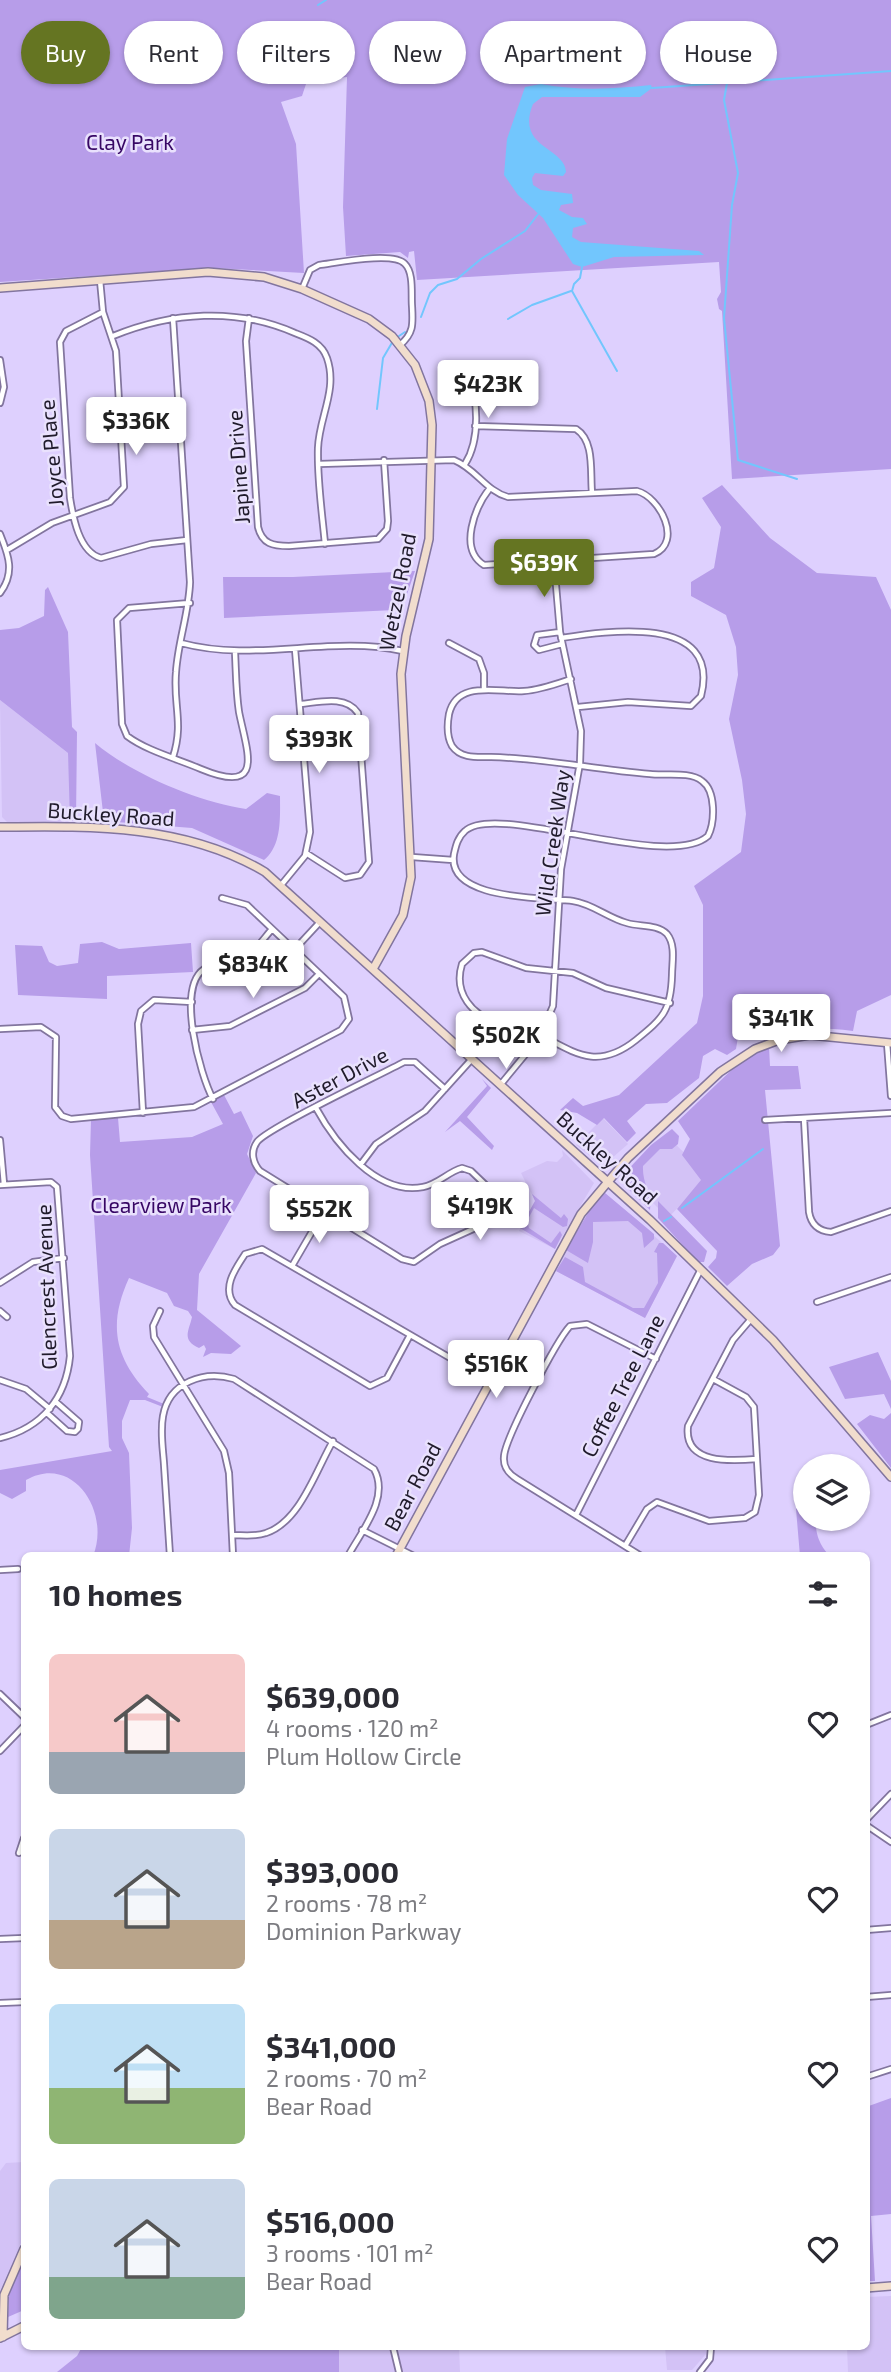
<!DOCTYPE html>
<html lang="en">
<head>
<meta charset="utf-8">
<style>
	body { margin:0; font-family:"Exo 2",sans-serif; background:#f7f7f7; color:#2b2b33; height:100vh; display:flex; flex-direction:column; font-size:26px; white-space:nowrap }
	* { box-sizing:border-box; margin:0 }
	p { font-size:23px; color:#7c7c81 }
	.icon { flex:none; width:38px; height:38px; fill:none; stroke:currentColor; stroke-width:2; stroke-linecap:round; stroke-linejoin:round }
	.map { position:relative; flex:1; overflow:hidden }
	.sheet { position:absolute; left:21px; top:1552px; width:849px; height:798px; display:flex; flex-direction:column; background:#fff; border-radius:10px; box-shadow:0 2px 5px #0004 }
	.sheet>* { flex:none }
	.hud { position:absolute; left:21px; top:21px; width:850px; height:63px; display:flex; gap:14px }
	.buttons { position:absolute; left:793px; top:1454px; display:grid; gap:14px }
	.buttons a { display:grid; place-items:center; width:77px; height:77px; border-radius:50%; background:#fff; box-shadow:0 2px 5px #0004; font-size:35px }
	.price { position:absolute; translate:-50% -60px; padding:0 16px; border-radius:7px; background:#fff; color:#222; font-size:23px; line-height:46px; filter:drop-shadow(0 2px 4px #0008) }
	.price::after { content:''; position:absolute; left:50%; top:42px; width:21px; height:16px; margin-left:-10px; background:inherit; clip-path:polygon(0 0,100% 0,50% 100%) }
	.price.selected { background:#657522; color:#fff }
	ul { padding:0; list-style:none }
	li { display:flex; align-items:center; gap:21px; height:175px; padding:0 28px }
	li span { display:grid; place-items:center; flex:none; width:196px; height:140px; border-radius:10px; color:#555 }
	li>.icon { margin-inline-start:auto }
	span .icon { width:84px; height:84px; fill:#fffc; stroke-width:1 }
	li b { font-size:30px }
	h2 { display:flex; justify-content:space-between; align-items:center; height:84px; padding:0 28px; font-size:30px }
	.pill { padding:0 24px; border-radius:32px; background:#fff; box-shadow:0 2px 5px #0004; font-size:24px; line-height:63px }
	.pill.selected { background:#657522; color:#fff }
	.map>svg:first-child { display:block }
</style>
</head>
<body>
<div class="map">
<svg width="891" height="2372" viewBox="0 0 891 2372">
	<rect width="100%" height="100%" fill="#ded0fe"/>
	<path fill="#d3c2f6" d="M 0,700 L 68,753 L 72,803 L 69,823 L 7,822 L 2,817 Z
		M 603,1118 L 628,1144 L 603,1166 L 576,1145 Z
		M 668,1137 L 708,1176 L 668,1218 L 641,1191 L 637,1167 Z
		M 562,1150 L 594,1183 L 555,1249 L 519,1231 L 535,1201 L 521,1173 L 547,1161 L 557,1162 L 563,1156 Z
		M 605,1193 L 677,1256 L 645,1318 L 556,1271 L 581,1224 Z
		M 24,2162 L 24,2236 L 0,2291 L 0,2171 L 6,2163 Z
		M 891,2296 L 891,2372 L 848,2372 L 847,2347 L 866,2347 L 866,2297 Z
		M 339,2347 L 459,2347 L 460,2372 L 339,2372 Z
		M 665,2347 L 706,2347 L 706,2354 L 692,2370 L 667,2370 Z"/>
	<path fill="#b79de9" d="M 0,0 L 891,0 L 891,469 L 732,479 L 722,311 L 719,309 L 717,299 L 721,292 L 719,262 L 417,280 L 414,251 L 409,252 L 408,258 L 400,252 L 346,256 L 343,207 L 347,77 L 307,81 L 302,96 L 281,102 L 296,144 L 304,273 L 214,268 L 0,282 Z
		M 722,485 L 770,538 L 817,573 L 876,577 L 891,610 L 891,995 L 857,1011 L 853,1031 C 813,1026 777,1029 738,1037 L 736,1049 L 727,1055 L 715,1049 L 703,1056 L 699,1078 L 667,1103 L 646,1104 L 627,1121 L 636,1133 L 627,1142 L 604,1118 L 597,1125 L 577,1113 L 560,1110 L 573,1098 L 583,1106 L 619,1095 L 697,1023 L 703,996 L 703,905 L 694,886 L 741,852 L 746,814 L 742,780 L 729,719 L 738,675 L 736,647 L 726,615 L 691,596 L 691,582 L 714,568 L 721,527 L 702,498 Z
		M 415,571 L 406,597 L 395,610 L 224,618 L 223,577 L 293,577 Z
		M 48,587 L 68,632 L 72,727 L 77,732 L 76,821 L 70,821 L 68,753 L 0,700 L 0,630 L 19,628 L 44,616 L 45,590 Z
		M 95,743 C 132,774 198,802 246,809 L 267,793 L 280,796 C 280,818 282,845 264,860 L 192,828 L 104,821 Z
		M 102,942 L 119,949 L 191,943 L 193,972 L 107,976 L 107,999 L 18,995 L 15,945 L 42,946 L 49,962 L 57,966 L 78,963 L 80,944 Z
		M 769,1047 L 770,1066 L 798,1066 L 801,1089 L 765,1090 L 780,1246 L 773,1255 L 752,1264 L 727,1286 L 708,1267 L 716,1258 L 717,1251 L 677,1209 L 701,1180 L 682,1155 L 690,1139 L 678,1121 L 740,1062 Z
		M 482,1079 L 491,1088 L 467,1117 L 494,1146 L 492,1150 L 460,1121 L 445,1132 L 487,1086 Z
		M 224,1095 L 234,1114 L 241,1111 L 253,1136 L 247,1154 L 256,1173 L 199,1274 L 197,1310 L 241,1346 L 231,1354 L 211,1353 L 203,1357 L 206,1349 L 204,1345 L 199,1348 C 181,1340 189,1331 192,1317 L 188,1311 L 174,1306 L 167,1293 L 129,1278 C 108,1324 114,1357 149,1394 L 147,1397 L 164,1404 L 163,1407 L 145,1400 L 130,1400 L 122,1421 L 122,1438 L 129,1453 L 132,1528 L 129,1556 L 93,1556 C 111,1512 73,1453 26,1480 L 26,1491 L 12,1499 L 0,1493 L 0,1470 L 112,1451 L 109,1447 L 90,1155 L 91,1120 L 118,1118 L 120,1142 L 192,1137 L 223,1124 L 211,1102 Z
		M 672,1129 L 679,1136 L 678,1144 L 672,1149 L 660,1149 L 643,1166 C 642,1183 652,1194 650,1210 L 622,1183 L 621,1177 L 651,1145 Z
		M 605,1193 L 654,1234 L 654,1239 L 644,1248 L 642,1233 L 628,1221 L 593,1222 L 593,1242 L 588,1263 L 566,1250 L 591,1208 Z
		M 532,1194 L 561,1218 L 564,1214 L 568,1219 L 567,1226 L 563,1227 L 534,1208 L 527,1221 L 529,1228 L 551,1243 L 560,1231 L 562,1235 L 555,1249 L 520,1228 L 535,1201 Z
		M 658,1201 L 707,1251 L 704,1262 L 698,1262 L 658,1218 Z
		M 659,1243 L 663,1243 L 677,1256 L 645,1318 L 556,1271 L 565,1257 L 583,1267 L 585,1282 L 633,1308 L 644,1308 L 658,1283 L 657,1253 L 654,1252 Z
		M 878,1352 L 891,1381 L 891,1409 L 884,1394 L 845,1399 L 829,1367 Z
		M 891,1413 L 891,1468 L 857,1424 L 870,1415 L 884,1419 Z
		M 805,1503 L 805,1519 L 817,1519 C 813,1531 822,1551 831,1556 L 800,1556 L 796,1509 Z
		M 891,2098 L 891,2214 L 871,2216 L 875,2281 L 866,2281 L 866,2107 Z
		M 24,2259 L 24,2310 L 8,2317 L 9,2295 Z
		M 82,2347 L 339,2349 L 339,2372 L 57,2372 L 77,2356 Z"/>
	<path fill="#72c6fd" d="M 541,84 C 579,91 613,89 651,85 L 652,88 L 640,97 L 542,97 L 533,104 C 515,148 565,147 566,172 L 563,176 L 535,173 L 532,178 L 533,185 L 541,190 L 572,194 L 573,203 L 561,205 L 559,210 L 572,217 L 583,218 L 587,224 L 573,228 L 572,237 L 581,242 L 699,251 L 704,255 L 614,257 L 582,267 L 573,264 L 543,218 L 518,195 L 504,175 L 507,139 L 525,87 Z"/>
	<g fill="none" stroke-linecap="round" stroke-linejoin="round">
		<path stroke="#72c6fd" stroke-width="2" d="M 318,5 L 326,0
			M 727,83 L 724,100 L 738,173 L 732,205 L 724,318 L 738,460 L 797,479
			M 652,88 L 891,71
			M 582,267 L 580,278 L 574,284 L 572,291 L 617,371
			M 421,317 L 430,293 L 438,285 L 457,279 L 481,259 L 525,231 L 539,213
			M 508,319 L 532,305 L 571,291
			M 399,336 L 405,332
			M 377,409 L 383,358 L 393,341
			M 682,1208 L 763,1149
			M 664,1221 L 671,1217"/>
		<g stroke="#82759e" stroke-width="8">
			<path id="street" d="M 302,289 L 310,270 L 319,265 C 336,263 394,251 405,264 C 414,273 411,294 412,306 C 413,324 414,333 400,345
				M 103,312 L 66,331 L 60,342 L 70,498 C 73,517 79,552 101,558 L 151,544 L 187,540
				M 249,318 L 246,341 L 258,527 C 262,544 273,546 289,546 L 378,539 L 387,529 L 388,521 L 384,460
				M 113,336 C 172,312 236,307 295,333 C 308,338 322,343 327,358 C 338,390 319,417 318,448 C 317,479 322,512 325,544
				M 0,360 L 4,387 L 0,403
				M 475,426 L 576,429 C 595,441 590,472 592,493
				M 319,464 L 454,460 C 476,469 486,491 508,497 L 637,491 C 660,497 683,542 654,554 L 484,565 C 458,549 475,507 490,488
				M 465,464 C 482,437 476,399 470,369
				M 0,534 C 9,556 15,573 0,593
				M 7,550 L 52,523 L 110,502 L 124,487 L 116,351 L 103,312 L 100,280
				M 190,603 L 129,608 L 117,620 L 122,724 L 127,736 C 147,751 178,759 201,769 C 266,796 247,752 239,712 C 236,692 236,672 235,652
				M 560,632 L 537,635 L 534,645 L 539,650 L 562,644
				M 561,638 C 606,631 722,613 701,696 L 691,706 L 628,702 L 578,707
				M 181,643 C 255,663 330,635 403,651
				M 449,643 L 479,659 L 484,673 L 484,689
				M 571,679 C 556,684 540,690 524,691 C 499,693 457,679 449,714 C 447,725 447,737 452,746 C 461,759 477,757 491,757 C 545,758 596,770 650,774 C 665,776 690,771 702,781 C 716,791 715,822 708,836 C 667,872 496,801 465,831 C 458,837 456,845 454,854 C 446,901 544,897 573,901 C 593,904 608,918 627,923 C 640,927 657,924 667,934 C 676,945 672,963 672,975 C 671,1011 663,1018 636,1040 C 591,1076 567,1045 525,1028 C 517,1024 508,1025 500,1023 C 472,1016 453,993 462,964 L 474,953 L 482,952 L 526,968 L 573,973 L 606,988 L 670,1003
				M 301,704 C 320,702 346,695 358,713 L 369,862 L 360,875 L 345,878 L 306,853
				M 173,757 C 184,723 173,705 176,672 C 178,641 189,613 190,582 L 173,318
				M 412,857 L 453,860
				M 282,884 L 305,856 L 310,832 L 295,649
				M 294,950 L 320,922
				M 0,1029 L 41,1027 L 56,1037 L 55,1107 L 62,1116 L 71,1119 L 194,1107 L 341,1030 L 349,1019 L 344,997 L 247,905 L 222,898
				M 192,1030 L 230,1026 L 305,988 L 319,974
				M 887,1043 L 891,1096
				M 501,1084 L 539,1038 L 553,1006 L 561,869 L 580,763 L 581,731 L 560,632 L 554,562
				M 213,1099 C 200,1075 176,988 204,969 C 216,961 232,963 245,957 C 256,951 264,938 272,929
				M 316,1108 C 335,1143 377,1196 423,1187 C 438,1184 448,1172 462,1168 L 471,1171 L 495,1194 L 496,1210 L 482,1225 L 440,1244 L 414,1262 L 402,1259 L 260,1171 C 253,1163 250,1152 257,1142 C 267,1128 380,1075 404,1062 L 415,1062 L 445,1089
				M 143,1113 L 138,1024 L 141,1011 L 154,1000 L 192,1002
				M 804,1118 L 809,1212 C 811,1224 818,1231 831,1232 L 891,1211
				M 765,1120 L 891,1113
				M 0,1140 L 4,1184
				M 361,1164 L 376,1144 L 425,1111 L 471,1060
				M 0,1185 L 51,1182 L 57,1187 L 70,1356 C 66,1398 42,1428 0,1438
				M 292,1266 L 324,1211
				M 0,1283 L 33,1262 L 64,1258
				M 817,1302 L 891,1277
				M 0,1311 L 7,1317
				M 160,1311 L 153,1326 L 154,1337 L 224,1451 L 229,1473 L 233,1556
				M 751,1319 L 733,1340 L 688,1426 C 683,1465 732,1461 757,1459
				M 409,1337 L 387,1378 L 370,1386 L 235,1305 C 221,1289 235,1269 245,1254 L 262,1249 L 490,1381
				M 0,1380 L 26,1389 L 50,1409
				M 47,1413 L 67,1431 L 75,1432 L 78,1429 L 79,1422 L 56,1402
				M 576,1515 L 700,1271
				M 362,1530 L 414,1556
				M 232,1535 C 243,1535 255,1537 266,1533 C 300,1522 316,1470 333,1441
				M 625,1546 L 647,1509 L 657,1502 L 709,1521 L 745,1518 L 755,1512 L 759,1495 L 754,1407 L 746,1397 L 713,1379
				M 170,1556 C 168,1525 166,1495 164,1464 C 163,1449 160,1432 163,1416 C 169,1382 204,1370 234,1379 L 374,1469 C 390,1498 362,1530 348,1556
				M 641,1556 L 517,1479 C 509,1474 503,1468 504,1457 C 504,1440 557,1340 570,1326 L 587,1324 L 656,1359
				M 0,1570 L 18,1569
				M 0,1694 L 24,1717
				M 866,1725 L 891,1715
				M 0,1751 L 24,1726
				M 866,1820 L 891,1794
				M 866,1825 L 891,1842
				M 19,1853 L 24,1838
				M 866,1930 L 891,1928
				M 0,1939 L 24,1938
				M 866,1997 L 891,1995
				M 0,2003 L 24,2002
				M 866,2077 L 891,2069
				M 393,2347 L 399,2372
				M 700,2372 L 710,2359 L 711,2347"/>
		</g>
		<g stroke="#82759e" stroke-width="10">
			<path id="secondary" d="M 0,288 L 208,272 L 264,277 L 302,289 L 369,319 L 392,336 L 415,365 L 429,401 L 432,425 L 429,539 L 406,636 L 401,674 L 411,877 L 403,915 L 373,969
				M 0,827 C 91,826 185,824 265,872 L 650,1220 L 773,1340 L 891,1477
				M 396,1556 L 581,1214 L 628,1158 L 720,1072 L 755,1049 L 779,1040 L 810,1035 L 891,1043
				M 866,2288 L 891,2286
				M 3,2337 L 4,2295 L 24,2249
				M 0,2338 L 24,2326"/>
		</g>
		<use href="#street" stroke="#fff" stroke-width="4.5"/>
		<use href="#secondary" stroke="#f1ddcd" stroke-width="7"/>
	</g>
	<g text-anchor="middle" stroke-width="5" stroke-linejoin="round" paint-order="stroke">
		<g font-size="21" fill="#370765" stroke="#e9e1fd">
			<text x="130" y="150">Clay Park</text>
			<text x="161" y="1213">Clearview Park</text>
		</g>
		<g font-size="21" fill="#201b2b" stroke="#e9e1fd">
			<text transform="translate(52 453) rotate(-95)" y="7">Joyce Place</text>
			<text transform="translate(239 467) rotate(-94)" y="7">Japine Drive</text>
			<text transform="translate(398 592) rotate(-79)" y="7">Wetzel Road</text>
			<text transform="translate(111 815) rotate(4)" y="7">Buckley Road</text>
			<text transform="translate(553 843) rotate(-82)" y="7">Wild Creek Way</text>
			<text transform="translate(340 1078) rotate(-28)" y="7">Aster Drive</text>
			<text transform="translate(607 1158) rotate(42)" y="7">Buckley Road</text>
			<text transform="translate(47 1287) rotate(-92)" y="7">Glencrest Avenue</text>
			<text transform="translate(623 1386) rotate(-63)" y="7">Coffee Tree Lane</text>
			<text transform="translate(413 1487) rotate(-62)" y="7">Bear Road</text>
		</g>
	</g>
</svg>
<div class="buttons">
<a><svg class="icon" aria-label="layers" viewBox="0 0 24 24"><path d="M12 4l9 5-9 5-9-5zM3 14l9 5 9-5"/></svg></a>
</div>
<b class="price" style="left:488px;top:420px">$423K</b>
<b class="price" style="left:136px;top:457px">$336K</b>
<b class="price selected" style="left:544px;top:599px">$639K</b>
<b class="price" style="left:319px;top:775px">$393K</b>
<b class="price" style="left:253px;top:1000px">$834K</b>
<b class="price" style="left:781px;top:1054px">$341K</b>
<b class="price" style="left:506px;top:1071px">$502K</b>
<b class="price" style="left:480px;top:1242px">$419K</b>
<b class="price" style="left:319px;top:1245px">$552K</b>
<b class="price" style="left:496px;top:1400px">$516K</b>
<div class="hud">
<a class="pill selected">Buy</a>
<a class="pill">Rent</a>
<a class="pill">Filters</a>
<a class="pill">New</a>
<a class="pill">Apartment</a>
<a class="pill">House</a>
</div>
<section class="sheet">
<h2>10 homes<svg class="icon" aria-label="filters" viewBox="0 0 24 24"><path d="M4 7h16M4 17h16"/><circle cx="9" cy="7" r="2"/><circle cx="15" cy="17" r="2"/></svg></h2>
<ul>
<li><span style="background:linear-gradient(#f6c9c9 70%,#9aa5b1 0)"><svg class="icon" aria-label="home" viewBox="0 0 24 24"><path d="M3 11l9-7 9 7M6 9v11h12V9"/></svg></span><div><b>$639,000</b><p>4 rooms · 120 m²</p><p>Plum Hollow Circle</p></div><svg class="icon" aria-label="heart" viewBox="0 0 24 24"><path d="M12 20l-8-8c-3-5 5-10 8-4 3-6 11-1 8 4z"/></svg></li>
<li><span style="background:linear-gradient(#c9d6e8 65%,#b9a48a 0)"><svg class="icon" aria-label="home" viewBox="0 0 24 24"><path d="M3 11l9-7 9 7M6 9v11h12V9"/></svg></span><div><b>$393,000</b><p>2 rooms · 78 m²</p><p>Dominion Parkway</p></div><svg class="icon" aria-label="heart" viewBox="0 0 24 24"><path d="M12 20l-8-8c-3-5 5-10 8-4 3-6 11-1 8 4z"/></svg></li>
<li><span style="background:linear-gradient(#bfe0f5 60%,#8fb573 0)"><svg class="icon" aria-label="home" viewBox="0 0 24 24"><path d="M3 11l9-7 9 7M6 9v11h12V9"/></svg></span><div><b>$341,000</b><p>2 rooms · 70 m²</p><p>Bear Road</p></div><svg class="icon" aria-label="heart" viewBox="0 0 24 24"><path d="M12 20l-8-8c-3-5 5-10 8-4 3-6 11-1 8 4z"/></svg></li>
<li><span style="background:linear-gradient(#c9d6e8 70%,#7fa58c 0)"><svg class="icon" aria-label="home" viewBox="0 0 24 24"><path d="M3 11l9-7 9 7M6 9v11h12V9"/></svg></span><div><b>$516,000</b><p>3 rooms · 101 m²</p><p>Bear Road</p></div><svg class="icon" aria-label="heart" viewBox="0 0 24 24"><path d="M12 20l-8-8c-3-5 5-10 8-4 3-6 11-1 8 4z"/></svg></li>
</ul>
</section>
</div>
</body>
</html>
